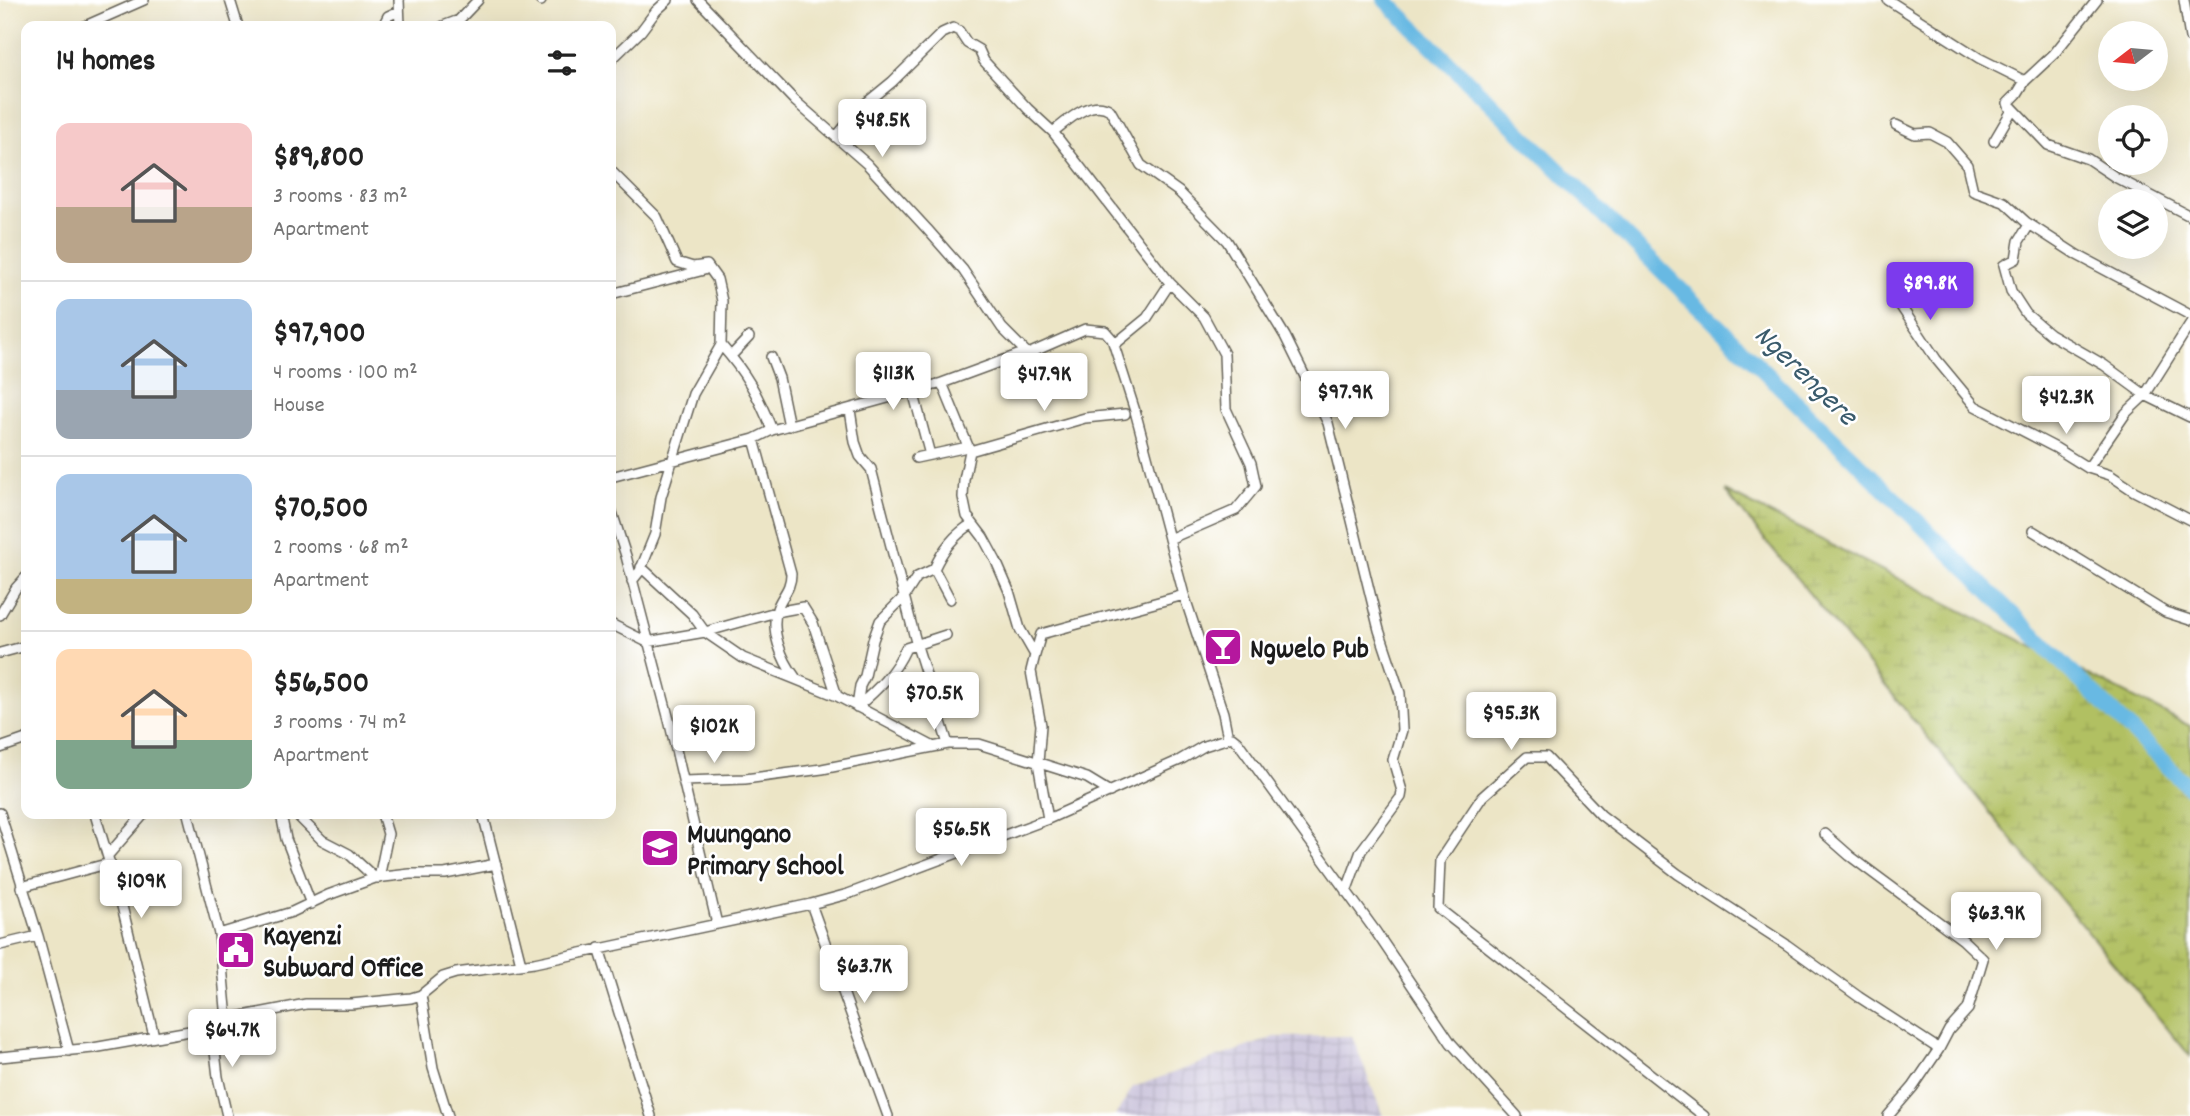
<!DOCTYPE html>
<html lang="en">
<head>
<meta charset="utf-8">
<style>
	body { margin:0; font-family:Dekko,sans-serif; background:#f6f6f6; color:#222; height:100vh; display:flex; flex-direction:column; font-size:26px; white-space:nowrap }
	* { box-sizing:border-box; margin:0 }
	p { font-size:23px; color:#767676 }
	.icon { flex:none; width:38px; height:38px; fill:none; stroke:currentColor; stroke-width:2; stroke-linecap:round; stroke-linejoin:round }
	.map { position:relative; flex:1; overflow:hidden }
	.sheet { position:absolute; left:21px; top:21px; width:595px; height:798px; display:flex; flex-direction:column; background:#fff; border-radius:14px; box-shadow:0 7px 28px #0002 }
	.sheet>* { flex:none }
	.needle { width:46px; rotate:254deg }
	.fabs { position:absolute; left:2098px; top:21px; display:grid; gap:14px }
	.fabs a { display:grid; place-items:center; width:70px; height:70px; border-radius:50%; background:#fff; box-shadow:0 7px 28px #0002; font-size:35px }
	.price { position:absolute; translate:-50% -60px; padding:0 16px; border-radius:7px; background:#fff; color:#222; font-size:23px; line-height:46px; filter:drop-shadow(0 2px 4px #0008) }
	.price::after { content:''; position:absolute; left:50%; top:42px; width:21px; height:16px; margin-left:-10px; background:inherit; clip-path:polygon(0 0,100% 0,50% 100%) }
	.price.on { background:#7c3aed; color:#fff }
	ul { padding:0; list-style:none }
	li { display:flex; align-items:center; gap:21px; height:175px; padding:0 35px }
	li+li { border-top:2px solid #e0e0e0 }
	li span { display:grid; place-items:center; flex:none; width:196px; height:140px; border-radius:14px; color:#555 }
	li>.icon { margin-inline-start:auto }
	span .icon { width:84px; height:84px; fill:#fffc; stroke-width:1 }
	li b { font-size:30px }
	h2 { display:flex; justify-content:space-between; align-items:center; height:84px; padding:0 35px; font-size:30px }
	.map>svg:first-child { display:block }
</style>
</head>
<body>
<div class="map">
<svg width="2190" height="1116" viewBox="0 0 2190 1116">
	<defs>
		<pattern id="industrial-grid" width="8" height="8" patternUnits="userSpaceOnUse" patternTransform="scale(1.75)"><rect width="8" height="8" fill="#c7c0d9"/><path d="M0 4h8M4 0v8" fill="none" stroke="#aaa4ba"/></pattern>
		<pattern id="wetland-marsh" width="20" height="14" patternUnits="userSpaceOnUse" patternTransform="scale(1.75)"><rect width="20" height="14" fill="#b1c062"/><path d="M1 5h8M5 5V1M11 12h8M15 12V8" fill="none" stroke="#98a454"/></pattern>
	</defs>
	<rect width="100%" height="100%" fill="#fff"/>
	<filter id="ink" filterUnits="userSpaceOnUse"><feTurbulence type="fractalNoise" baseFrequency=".0143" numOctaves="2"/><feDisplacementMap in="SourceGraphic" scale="14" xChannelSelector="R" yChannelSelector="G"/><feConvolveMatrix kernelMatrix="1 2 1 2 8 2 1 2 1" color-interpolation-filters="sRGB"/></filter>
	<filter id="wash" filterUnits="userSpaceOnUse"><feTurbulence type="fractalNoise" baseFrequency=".00686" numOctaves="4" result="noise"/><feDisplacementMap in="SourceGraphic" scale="28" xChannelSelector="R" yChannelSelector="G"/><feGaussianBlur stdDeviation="1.57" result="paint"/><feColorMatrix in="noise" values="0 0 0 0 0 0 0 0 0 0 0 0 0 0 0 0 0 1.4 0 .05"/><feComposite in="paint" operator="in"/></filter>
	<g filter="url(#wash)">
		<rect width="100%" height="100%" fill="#ece5c6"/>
		<path fill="url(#industrial-grid)" d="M 1352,1036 L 1383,1116 L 1115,1116 L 1133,1087 L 1275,1037 Z"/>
		<path fill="url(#wetland-marsh)" stroke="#666e3f" stroke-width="2" d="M 1725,491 L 2190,726 L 2190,1056 Z"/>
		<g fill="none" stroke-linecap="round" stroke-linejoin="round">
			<path stroke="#68b9e3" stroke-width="16" d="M 1385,0 L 2190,788"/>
		</g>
	</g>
	<g filter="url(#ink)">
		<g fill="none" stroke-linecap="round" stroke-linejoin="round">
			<g stroke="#656258" stroke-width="12">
				<path id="minor" d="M 230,0 L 238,26
					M 399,0 L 400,26
					M 540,0 L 541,1
					M 698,0 L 795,101 L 867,164 L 927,229 L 963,270 L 1002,328 L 1028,354
					M 1888,0 L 1979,58 L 2025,81
					M 2184,0 L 2190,38
					M 85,26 L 144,0
					M 383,26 L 388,16 L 399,11
					M 443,26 L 459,20 L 478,0
					M 611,60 L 641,31 L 656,11 L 668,0
					M 2008,103 L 2048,145 L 2088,159 L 2115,177 L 2190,216
					M 1896,125 L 1915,134 L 1930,133 L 1947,142 L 1967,165 L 1973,191 L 2004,202 L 2026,222 L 2077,255 L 2190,315
					M 1053,132 C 1067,121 1092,97 1110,110 L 1141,165 L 1179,192 L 1227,241 L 1285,336 L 1328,423 L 1379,630 L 1400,693 L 1402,730 L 1393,760 L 1402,791 L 1401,797 L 1361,851 L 1346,892
					M 836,137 L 859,109 L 892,82 L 942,33 L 953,28 L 959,31 L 967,43 L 979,50 L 984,61 L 1028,109 L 1053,132 L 1170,283 L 1204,317 L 1224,354 L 1226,409 L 1251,463 L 1256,486 L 1236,510 L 1169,539
					M 1994,141 L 2011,112 L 2008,103 L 2017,94 L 2025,81 L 2054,54 L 2097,0
					M 611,171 L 657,217 L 677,262 L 693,267 L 707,265 L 717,279 L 722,301 L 721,345 L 693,394 L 661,497 L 655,534 L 640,571 L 632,581
					M 2029,225 L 2019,241 L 2016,259 L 2004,265 L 2011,291 L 2026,314 L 2050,334 L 2104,365 L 2145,395 L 2190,417
					M 611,294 L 704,270
					M 1898,302 L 1936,359 L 1975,406 L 2056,448 L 2088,468 L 2110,475 L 2134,491 L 2190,520
					M 721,345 C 746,373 758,395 772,430
					M 1114,345 L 1147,318 L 1170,283
					M 731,356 L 749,337
					M 771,357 L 779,378 L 789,426
					M 942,383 L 970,451 L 964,480 L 963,497 L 967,516 L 983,537 L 996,561 L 1009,591 L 1020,629 L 1035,655 L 1031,671 L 1041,725 L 1038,763 L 1048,819
					M 913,391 L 930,455
					M 850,410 L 855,442 L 860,456 L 871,469 L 917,646 L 948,744
					M 754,439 L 791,574 C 791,590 781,596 777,609 C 770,631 782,660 795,677
					M 970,451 L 1085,418 L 1125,414
					M 916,458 L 963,448
					M 2088,468 L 2126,413 L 2145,395 L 2190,324
					M 611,477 L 754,439 L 772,430 L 942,383 L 1018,355 L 1028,354 L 1085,329 L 1105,331 L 1112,339 L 1135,411 L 1184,595 L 1223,713 L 1228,738
					M 611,509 L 626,556 L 669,720 L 717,924
					M 2033,531 L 2165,612 L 2190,620
					M 641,567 L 692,614 L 705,632 L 743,658 L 837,696 L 932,746
					M 934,569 L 950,599
					M 0,615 L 16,588 L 26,577
					M 611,624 L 647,642 L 705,632 L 776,612 L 803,607 L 813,623 L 837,696
					M 0,653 L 26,646
					M 1035,655 L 1041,634 L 1184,595
					M 857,707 L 860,686 L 865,676 L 873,640 L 880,621 L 904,597 L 917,577 L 934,569 C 942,551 955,534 972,524
					M 857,707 C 878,689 894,674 906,648 L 946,635
					M 0,748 L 26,739
					M 683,781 L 745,779 L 822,769 L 948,744 L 979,744 L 1087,778 L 1110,792
					M 0,813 L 38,936 L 69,1051
					M 95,814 L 120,898 L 154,1036
					M 188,814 L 219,934 L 227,1019
					M 281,814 L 286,839 L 311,904
					M 296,814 L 322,840 L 349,854 L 375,878
					M 483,814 L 521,964
					M 1825,834 L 1850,856 L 1963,940 L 1983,959 L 1968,1009 L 1949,1030 L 1939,1049 L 1913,1087 L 1888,1116
					M 109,854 L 144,814
					M 379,878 L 388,834 L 382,814
					M 21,887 L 110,863
					M 811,904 L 888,1116
					M 219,934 L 292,912 L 328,895 L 375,878 L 410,874 L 445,874 L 496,864
					M 0,945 L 38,936
					M 599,948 L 651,1116
					M 421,995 L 433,1068 L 448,1116
					M 212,1026 L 218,1077 L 227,1116
					M 0,1057 L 93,1048 L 201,1029 L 227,1019 L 306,1004 L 351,1004 L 411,998 L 421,995 L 443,977 L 456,973 L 534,963 L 811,904 L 848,894 L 1048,819 L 1180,760 L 1204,746 L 1232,737 L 1237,741 L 1376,932 L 1451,1043 L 1517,1116
					M 1704,1116 L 1438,908 L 1440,860 L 1482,797 L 1527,757 L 1546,757 L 1601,815 L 1678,874 L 1787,945 L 1859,997 L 1939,1049"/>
			</g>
			<use href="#minor" stroke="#fff" stroke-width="9"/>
		</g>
	</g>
	<defs>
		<g id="bar-square" transform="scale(2.0125)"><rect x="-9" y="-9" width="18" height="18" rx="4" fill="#b5179e" stroke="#fff"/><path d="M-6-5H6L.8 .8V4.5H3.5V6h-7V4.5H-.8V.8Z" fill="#fff"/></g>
		<g id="school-square" transform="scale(2.0125)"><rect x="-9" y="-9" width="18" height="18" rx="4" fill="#b5179e" stroke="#fff"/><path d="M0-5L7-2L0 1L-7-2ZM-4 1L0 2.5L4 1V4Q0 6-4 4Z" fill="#fff"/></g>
		<g id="civic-square" transform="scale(2.0125)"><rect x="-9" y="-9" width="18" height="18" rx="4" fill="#b5179e" stroke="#fff"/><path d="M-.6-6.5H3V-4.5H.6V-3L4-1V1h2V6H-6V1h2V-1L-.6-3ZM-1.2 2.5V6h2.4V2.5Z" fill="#fff"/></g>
	</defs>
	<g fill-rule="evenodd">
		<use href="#bar-square" x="1223" y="647"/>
		<use href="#school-square" x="660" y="848"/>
		<use href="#civic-square" x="236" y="950"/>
	</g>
	<g text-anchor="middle" stroke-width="5" stroke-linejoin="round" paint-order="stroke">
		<g font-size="28" font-weight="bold" fill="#1c1c1c" stroke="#fff" text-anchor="start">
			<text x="1250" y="657">Ngwelo Pub</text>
			<text x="687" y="842">Muungano<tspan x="687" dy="32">Primary School</tspan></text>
			<text x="263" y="944">Kayenzi<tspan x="263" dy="32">Subward Office</tspan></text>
		</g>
		<g font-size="30" font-style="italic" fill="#3a5b6c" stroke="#fff">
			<text transform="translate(1807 374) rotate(44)" y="10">Ngerengere</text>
		</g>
	</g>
</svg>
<div class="fabs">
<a><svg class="needle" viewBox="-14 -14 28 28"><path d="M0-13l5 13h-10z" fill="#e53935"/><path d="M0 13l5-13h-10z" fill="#767676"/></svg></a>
<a><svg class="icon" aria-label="locate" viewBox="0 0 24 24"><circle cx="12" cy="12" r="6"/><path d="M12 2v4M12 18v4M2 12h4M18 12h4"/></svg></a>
<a><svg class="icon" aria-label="layers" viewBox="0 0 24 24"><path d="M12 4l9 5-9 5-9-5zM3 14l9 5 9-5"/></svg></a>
</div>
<b class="price" style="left:882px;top:159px">$48.5K</b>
<b class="price on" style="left:1930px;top:322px">$89.8K</b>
<b class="price" style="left:893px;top:412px">$113K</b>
<b class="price" style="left:1044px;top:413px">$47.9K</b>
<b class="price" style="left:1345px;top:431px">$97.9K</b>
<b class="price" style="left:2066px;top:436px">$42.3K</b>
<b class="price" style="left:934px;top:732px">$70.5K</b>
<b class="price" style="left:1511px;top:752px">$95.3K</b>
<b class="price" style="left:714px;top:765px">$102K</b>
<b class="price" style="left:961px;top:868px">$56.5K</b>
<b class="price" style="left:141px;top:920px">$109K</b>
<b class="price" style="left:1996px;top:952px">$63.9K</b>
<b class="price" style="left:864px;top:1005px">$63.7K</b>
<b class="price" style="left:232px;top:1069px">$64.7K</b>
<section class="sheet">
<h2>14 homes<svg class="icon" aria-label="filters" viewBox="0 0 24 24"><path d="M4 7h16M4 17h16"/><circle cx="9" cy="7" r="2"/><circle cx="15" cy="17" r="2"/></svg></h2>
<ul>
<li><span style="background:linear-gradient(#f6c9c9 60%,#b9a48a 0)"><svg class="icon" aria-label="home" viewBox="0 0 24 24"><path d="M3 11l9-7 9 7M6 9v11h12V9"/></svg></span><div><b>$89,800</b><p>3 rooms · 83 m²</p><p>Apartment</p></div></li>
<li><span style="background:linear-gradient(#a9c7e8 65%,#9aa5b1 0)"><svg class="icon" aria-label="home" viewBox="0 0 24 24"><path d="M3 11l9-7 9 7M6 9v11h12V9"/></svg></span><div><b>$97,900</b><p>4 rooms · 100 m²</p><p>House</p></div></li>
<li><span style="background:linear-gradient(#a9c7e8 75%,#c2b280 0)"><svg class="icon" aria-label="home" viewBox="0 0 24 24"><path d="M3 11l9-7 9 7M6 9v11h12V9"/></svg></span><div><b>$70,500</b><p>2 rooms · 68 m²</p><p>Apartment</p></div></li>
<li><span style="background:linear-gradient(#ffd9b3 65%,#7fa58c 0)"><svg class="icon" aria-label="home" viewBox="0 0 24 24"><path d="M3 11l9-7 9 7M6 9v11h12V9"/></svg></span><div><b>$56,500</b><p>3 rooms · 74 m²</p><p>Apartment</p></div></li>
</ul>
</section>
</div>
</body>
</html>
